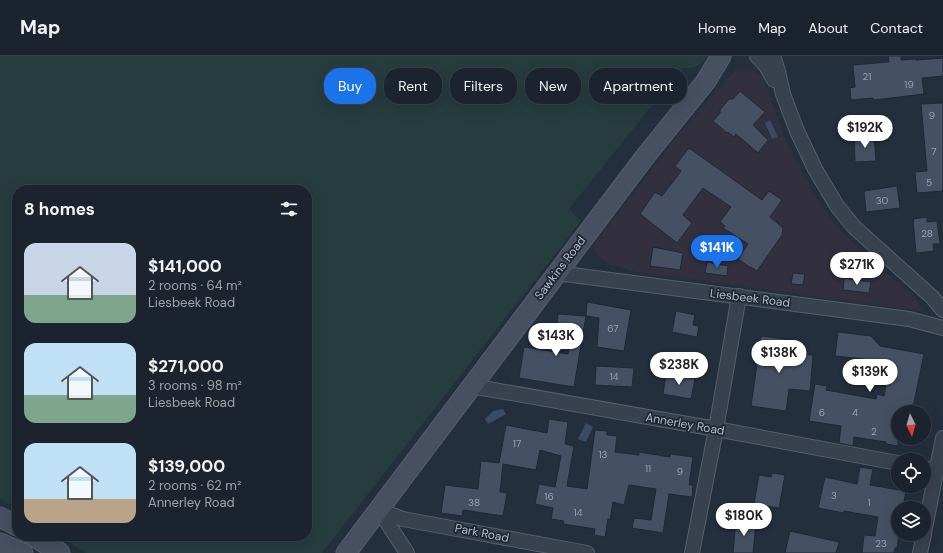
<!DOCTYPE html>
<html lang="en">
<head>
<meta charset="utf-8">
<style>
	body { margin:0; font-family:"DM Sans",sans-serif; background:#242b36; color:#f1f3f6; height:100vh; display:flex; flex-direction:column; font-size:15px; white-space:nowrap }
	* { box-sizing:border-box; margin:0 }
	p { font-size:13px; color:#a0a4aa }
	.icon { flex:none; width:22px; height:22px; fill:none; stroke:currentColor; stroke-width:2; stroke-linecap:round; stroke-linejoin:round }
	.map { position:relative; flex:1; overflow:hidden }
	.side { position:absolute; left:12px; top:129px; width:300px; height:356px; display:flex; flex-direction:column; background:#1b232e; border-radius:16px; box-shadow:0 4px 16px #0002,0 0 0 1px #39404a }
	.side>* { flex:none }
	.hud { position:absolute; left:324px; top:12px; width:380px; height:36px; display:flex; gap:8px }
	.needle { width:26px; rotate:175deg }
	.tools { position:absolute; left:891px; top:349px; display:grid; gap:8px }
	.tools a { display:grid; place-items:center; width:40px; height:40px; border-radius:50%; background:#1b232e; box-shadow:0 4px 16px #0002,0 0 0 1px #39404a; font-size:20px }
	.price { position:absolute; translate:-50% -34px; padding:0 9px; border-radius:14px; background:#fff; color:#222; font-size:13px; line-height:26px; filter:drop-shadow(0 1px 2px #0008) }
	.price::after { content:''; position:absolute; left:50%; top:24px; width:12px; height:9px; margin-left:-6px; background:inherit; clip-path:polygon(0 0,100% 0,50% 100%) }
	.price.current { background:#1a73e8; color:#fff }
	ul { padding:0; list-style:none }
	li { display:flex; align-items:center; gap:12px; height:100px; padding:0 12px }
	li span { display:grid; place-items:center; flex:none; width:112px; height:80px; border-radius:12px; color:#555 }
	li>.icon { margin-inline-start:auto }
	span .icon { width:48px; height:48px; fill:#fffc; stroke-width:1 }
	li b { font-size:17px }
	h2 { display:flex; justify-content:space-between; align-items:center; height:48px; padding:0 12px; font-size:17px }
	.tag { padding:0 14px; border-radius:16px; background:#1b232e; box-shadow:0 4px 16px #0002,0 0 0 1px #39404a; font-size:14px; line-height:36px }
	.tag.current { background:#1a73e8; color:#fff }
	header { display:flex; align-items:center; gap:24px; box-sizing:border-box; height:56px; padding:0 20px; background:#1b232e; border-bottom:1px solid #39404a }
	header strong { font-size:19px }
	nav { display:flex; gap:22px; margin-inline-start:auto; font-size:14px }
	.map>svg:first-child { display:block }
</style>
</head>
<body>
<header>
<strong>Map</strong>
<nav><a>Home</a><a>Map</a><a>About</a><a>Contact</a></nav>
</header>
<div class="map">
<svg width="943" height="497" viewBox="0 0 943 497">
	<rect width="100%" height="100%" fill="#242f3e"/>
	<path fill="#32303f" d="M 750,14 L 763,21 L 784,81 L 817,144 L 841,175 L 873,206 L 910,237 L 924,255 L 636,216 L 608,208 L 595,197 L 593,190 L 670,90 L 673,85 L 735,15 Z"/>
	<path fill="#263c3f" d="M 0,0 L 707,0 C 699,11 695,12 682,12 L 569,153 L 581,165 L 322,497 L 86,497 L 59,480 L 307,480 L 307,134 L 17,134 L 17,452 L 0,443 Z"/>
	<path fill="#394c67" d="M 770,64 L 778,81 L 772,83 L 765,67 Z
		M 503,353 L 506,358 L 488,368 L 485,363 L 493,355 Z
		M 586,367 L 593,371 L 586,386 L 578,383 Z"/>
	<path fill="#455162" stroke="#1f2835" d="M 888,0 L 901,0 L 901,4 L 915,3 L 916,4 L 943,2 L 943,20 L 922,22 L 924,38 L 874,44 L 873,42 L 851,44 L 850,32 L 855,31 L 853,9 L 889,6 Z
		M 740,35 L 765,56 L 753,69 L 768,84 L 758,97 L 736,78 L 734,81 L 728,76 L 727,77 L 713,65 L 720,57 L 720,54 L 729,43 L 733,43 Z
		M 943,47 L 943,135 L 917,137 L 915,116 L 927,115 L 921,48 Z
		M 874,80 L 876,105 L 855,106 L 854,81 Z
		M 689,92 L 762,144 L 769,135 L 782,144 L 770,161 L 783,172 L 782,179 L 757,215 L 751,211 L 751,212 L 738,203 L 748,188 L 723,172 L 725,170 L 720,166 L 731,151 L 703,132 L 683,159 L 692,167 L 677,187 L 640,158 L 655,136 L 662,140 L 681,115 L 675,110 Z
		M 897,130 L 900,152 L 866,156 L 864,135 Z
		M 927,161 L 927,166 L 937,165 L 940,188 L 933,188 L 934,195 L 916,197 L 913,163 Z
		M 653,191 L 683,197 L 680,214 L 650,210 Z
		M 707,206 L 728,210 L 727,220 L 705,217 Z
		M 793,217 L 805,218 L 803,229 L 791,228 Z
		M 844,222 L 871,226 L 869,237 L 843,234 Z
		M 587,246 L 631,254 L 624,295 L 597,291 L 599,262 L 586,260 Z
		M 676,255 L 695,259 L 693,269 L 699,270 L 697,281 L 672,276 Z
		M 558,258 L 586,260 L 574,331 L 519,322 L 524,291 L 568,298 L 572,272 L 557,270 Z
		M 838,276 L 871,280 L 880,290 L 924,298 L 912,356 L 898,356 L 898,390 L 886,388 L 886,386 L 854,381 L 853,390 L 839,387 L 841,370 L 809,365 L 815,328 L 827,330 L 826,334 L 837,336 L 876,343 L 877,338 L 884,340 L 889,313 L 864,310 L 864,303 L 835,300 Z
		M 761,280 L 786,283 L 784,297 L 813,299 L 810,335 L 789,333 L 786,355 L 751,350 Z
		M 596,310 L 634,312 L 632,331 L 595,329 Z
		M 666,318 L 695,323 L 691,343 L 663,338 Z
		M 549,363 L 568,366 L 565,388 L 574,390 L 567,430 L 587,433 L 595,374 L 607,375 L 607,379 L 617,380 L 615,396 L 639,399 L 639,396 L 670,401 L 671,398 L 693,401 L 689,429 L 693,429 L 692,441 L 669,438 L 663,477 L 632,472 L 634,462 L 651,464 L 656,433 L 629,429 L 624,449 L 613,446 L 610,464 L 608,463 L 605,481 L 594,479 L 595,473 L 563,468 L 564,465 L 551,463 L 553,452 L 535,448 L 539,428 L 555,431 L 561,400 L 540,394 L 536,414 L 503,408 L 500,436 L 507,437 L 503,460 L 463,454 L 462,460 L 441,457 L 445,429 L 478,433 L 481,405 L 499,407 L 506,369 L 547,377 Z
		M 860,411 L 873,413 L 870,429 L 906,435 L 903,452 L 898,452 L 898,478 L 899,478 L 897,492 L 895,492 L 894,497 L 862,497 L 864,479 L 875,480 L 878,461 L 844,455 L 844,457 L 818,452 L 825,421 L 857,428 Z
		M 772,417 L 785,419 L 779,452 L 754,448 L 759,419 L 771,421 Z
		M 736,464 L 756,466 L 753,497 L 733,497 Z
		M 790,475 L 839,486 L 836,497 L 785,497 Z"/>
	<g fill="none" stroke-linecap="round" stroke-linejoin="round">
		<g stroke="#565f6c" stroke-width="16">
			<path id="street" d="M 757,0 L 766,10 L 774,24
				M 773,0 L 778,15 L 783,38 L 797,75 L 815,113 L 837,150 L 854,171 L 932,241 L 943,254
				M 557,217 L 909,263 L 943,272
				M 471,330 L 716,373 L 898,407
				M 924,412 L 936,415
				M 379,454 L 403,463 L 587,497
				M 379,454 L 407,497
				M 924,477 L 943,382
				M 692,497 L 716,373 L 739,240
				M 920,497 L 924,478"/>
		</g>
		<g stroke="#565f6c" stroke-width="21">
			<path id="secondary" d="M 0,461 L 17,470
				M 33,480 L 60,497
				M 0,487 L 23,497
				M 346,497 L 644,102 L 706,25 L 721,0"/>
		</g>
		<use href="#street" stroke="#38414e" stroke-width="14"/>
		<use href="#secondary" stroke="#465061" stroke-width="19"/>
	</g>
	<g text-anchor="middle" stroke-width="3.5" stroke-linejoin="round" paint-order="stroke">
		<g font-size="10" fill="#98a1af">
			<text x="867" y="24">21</text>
			<text x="909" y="32">19</text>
			<text x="932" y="63">9</text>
			<text x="934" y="99">7</text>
			<text x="929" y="130">5</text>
			<text x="882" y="148">30</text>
			<text x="927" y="181">28</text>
			<text x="613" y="276">67</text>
			<text x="614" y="324">14</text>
			<text x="822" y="360">6</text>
			<text x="855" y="360">4</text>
			<text x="874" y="379">2</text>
			<text x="517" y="391">17</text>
			<text x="603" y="402">13</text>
			<text x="648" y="416">11</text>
			<text x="680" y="419">9</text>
			<text x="834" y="443">3</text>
			<text x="549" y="444">16</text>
			<text x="474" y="450">38</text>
			<text x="869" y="450">1</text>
			<text x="578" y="460">14</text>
			<text x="881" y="491">23</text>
		</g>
		<g font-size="12" fill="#b4bcc9" stroke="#1d2633">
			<text transform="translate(560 212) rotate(-53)" y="4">Sawkins Road</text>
			<text transform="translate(750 242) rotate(7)" y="4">Liesbeek Road</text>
			<text transform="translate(685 368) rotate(10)" y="4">Annerley Road</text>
			<text transform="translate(482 477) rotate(11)" y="4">Park Road</text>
		</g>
	</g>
</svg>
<div class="tools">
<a><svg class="needle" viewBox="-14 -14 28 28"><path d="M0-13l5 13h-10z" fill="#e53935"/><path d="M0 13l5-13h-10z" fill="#a0a4aa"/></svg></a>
<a><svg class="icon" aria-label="locate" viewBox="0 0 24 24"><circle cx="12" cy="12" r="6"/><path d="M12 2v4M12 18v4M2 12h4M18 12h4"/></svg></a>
<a><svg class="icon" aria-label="layers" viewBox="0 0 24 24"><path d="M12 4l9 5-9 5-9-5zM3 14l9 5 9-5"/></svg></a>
</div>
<b class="price" style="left:865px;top:93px">$192K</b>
<b class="price current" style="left:717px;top:213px">$141K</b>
<b class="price" style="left:857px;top:230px">$271K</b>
<b class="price" style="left:556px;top:301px">$143K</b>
<b class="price" style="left:779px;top:318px">$138K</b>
<b class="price" style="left:679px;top:330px">$238K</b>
<b class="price" style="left:870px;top:337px">$139K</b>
<b class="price" style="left:744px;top:481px">$180K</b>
<div class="hud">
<a class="tag current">Buy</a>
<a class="tag">Rent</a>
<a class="tag">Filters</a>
<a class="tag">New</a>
<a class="tag">Apartment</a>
</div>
<section class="side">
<h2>8 homes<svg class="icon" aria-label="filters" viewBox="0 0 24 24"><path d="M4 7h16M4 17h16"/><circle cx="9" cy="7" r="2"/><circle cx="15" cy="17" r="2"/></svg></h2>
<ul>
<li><span style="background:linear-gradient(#c9d6e8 65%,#7fa58c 0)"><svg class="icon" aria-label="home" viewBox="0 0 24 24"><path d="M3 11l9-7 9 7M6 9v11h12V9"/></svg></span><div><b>$141,000</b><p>2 rooms · 64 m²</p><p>Liesbeek Road</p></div></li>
<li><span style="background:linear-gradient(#bfe0f5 65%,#7fa58c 0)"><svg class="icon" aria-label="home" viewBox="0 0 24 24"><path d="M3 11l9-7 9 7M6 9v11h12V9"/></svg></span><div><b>$271,000</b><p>3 rooms · 98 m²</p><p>Liesbeek Road</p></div></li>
<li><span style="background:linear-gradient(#bfe0f5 70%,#b9a48a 0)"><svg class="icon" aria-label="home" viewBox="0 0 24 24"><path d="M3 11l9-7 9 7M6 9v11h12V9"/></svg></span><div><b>$139,000</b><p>2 rooms · 62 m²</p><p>Annerley Road</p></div></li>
</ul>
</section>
</div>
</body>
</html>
